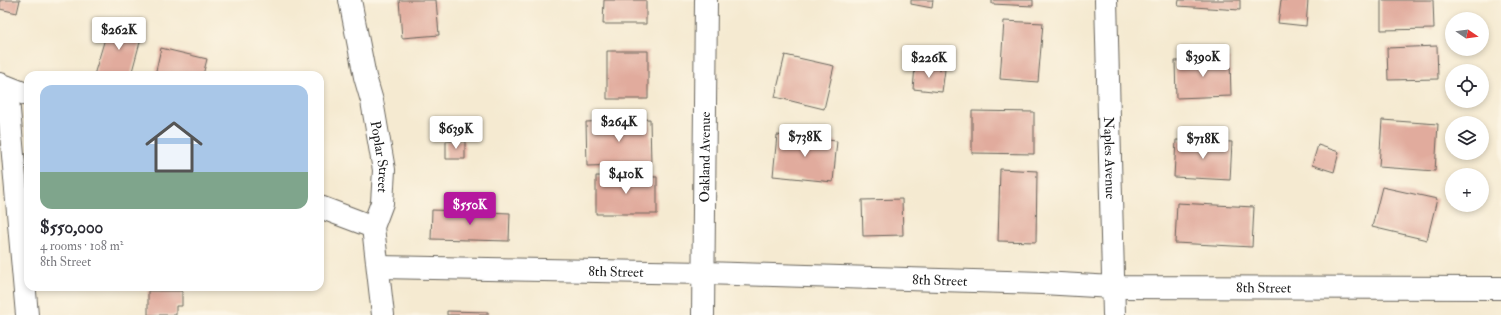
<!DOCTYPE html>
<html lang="en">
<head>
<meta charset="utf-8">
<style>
	body { margin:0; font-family:"IM FELL Double Pica",serif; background:#f7f7f7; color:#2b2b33; height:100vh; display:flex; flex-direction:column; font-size:15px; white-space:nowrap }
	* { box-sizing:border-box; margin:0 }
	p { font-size:13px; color:#7c7c81 }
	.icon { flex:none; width:22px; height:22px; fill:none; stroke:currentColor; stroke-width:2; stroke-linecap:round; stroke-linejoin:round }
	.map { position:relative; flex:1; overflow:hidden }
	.side { position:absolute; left:24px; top:71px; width:300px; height:220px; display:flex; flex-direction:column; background:#fff; border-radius:12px; box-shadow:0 2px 6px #0003 }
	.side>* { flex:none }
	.needle { width:26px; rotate:103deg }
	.fabs { position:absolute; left:1445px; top:12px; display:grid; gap:8px }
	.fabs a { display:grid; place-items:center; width:44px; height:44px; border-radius:50%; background:#fff; box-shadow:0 2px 6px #0003; font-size:20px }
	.price { position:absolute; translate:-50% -34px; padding:0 9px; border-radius:4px; background:#fff; color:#222; font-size:13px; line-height:26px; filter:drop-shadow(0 1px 2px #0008) }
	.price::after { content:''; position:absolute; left:50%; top:24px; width:12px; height:9px; margin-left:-6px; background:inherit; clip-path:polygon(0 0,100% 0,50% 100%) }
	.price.on { background:#b5179e; color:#fff }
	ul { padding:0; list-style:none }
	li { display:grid; align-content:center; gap:8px; height:212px; padding:0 16px }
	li+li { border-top:1px solid #e1e1e2 }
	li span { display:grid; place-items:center; height:124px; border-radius:12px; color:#555 }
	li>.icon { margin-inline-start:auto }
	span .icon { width:72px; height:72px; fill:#fffc; stroke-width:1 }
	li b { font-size:17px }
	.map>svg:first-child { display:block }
</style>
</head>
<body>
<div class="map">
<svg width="1501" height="315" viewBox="0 0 1501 315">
	<rect width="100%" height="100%" fill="#fcf5e5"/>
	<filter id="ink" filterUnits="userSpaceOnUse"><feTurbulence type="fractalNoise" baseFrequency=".025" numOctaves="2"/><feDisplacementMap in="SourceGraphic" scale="8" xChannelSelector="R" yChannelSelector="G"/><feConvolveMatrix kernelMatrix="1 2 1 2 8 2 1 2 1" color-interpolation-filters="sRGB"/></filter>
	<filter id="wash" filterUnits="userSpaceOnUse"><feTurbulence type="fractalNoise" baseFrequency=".012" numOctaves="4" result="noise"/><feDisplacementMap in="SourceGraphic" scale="16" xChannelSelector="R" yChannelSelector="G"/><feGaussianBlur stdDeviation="0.9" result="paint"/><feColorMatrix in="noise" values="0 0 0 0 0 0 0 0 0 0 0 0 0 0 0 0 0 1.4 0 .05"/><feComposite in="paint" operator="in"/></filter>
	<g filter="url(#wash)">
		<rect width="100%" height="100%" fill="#f5ead1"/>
		<g id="blocks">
			<path fill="#e1ab9d" d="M 0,0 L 20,0 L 17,13 L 0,9 Z
				M 399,0 L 436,0 L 439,35 L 402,38 Z
				M 604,0 L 646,0 L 646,24 L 603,24 Z
				M 911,0 L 933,0 L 932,8 L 911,4 Z
				M 992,0 L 1033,0 L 1033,6 L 992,4 Z
				M 1179,0 L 1240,0 L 1240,10 L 1178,6 Z
				M 1281,0 L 1308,0 L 1306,26 L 1278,23 Z
				M 1381,0 L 1433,0 L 1434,29 L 1381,30 Z
				M 1004,21 L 1043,23 L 1038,82 L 1000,79 Z
				M 110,22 L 143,31 L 131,75 L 94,75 Z
				M 1437,46 L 1438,79 L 1388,80 L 1387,48 Z
				M 161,48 L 207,59 L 203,75 L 155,75 Z
				M 607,51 L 648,51 L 648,99 L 607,99 Z
				M 785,55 L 834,66 L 824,109 L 775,97 Z
				M 1230,59 L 1231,96 L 1176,98 L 1175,61 Z
				M 915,67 L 945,70 L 942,92 L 913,89 Z
				M 972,111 L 1034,112 L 1034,154 L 972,153 Z
				M 650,119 L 651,164 L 587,166 L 586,122 Z
				M 1382,120 L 1438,124 L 1435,171 L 1379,167 Z
				M 777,135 L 837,141 L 833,182 L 773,176 Z
				M 1176,140 L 1232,142 L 1230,180 L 1174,177 Z
				M 446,141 L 465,141 L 465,159 L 446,159 Z
				M 1318,145 L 1339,152 L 1334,172 L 1312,165 Z
				M 1000,169 L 1037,171 L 1036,242 L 998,241 Z
				M 596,176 L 657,177 L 657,214 L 596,214 Z
				M 1382,187 L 1437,199 L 1427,240 L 1372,227 Z
				M 902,199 L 903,235 L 863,236 L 862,200 Z
				M 1177,203 L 1254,207 L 1252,247 L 1175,243 Z
				M 432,210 L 510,213 L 509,241 L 431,239 Z
				M 148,291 L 182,291 L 182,306 L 176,306 L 176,315 L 148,315 Z
				M 447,311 L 488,312 L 488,315 L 447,315 Z"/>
		</g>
	</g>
	<g filter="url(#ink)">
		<use href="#blocks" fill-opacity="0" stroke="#68645b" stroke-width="1"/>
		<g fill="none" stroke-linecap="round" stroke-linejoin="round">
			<g stroke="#68645b" stroke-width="24">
				<g id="minor">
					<path id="s1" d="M 350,0 L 365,77 L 372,101 L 384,170 L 382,203 L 373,227 L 383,315"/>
					<path id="s2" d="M 1106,0 L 1114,315"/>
					<path d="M 0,84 L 28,95"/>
					<path d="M 7,87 L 27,315"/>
					<path d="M 320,207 L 373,227"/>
					<path id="s3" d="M 378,267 L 704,273 L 1042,283 L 1113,287 L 1501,288"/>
					<path id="s4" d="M 703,315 L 706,0"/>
				</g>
			</g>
			<use href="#minor" stroke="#fff" stroke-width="22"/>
		</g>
	</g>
	<g text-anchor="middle" stroke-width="3.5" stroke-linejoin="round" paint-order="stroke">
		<g font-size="14" fill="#1c1c1c" stroke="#fcf5e5">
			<text dy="5" stroke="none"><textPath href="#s1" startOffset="160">Poplar Street</textPath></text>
			<text dy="5" stroke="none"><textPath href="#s4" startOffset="158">Oakland Avenue</textPath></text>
			<text dy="5" stroke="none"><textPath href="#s2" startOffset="158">Naples Avenue</textPath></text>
			<text dy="5" stroke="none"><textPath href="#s3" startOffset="238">8th Street</textPath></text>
			<text dy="5" stroke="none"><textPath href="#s3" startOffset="562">8th Street</textPath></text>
			<text dy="5" stroke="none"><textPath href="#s3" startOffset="886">8th Street</textPath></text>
		</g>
	</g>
</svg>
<div class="fabs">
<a><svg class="needle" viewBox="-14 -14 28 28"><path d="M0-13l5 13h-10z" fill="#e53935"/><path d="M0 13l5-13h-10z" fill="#7c7c81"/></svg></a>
<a><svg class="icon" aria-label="locate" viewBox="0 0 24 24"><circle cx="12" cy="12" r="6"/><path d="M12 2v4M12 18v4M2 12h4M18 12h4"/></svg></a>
<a><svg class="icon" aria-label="layers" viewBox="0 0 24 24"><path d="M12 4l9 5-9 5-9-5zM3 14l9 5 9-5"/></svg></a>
<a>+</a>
</div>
<b class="price" style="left:119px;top:51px">$262K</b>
<b class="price" style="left:1203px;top:78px">$390K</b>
<b class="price" style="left:929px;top:79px">$226K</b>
<b class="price" style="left:619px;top:143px">$264K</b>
<b class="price" style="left:456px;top:150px">$639K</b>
<b class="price" style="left:805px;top:158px">$738K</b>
<b class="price" style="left:1203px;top:160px">$718K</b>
<b class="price" style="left:626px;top:195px">$410K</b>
<b class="price on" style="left:470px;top:226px">$550K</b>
<section class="side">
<ul>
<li><span style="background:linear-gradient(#a9c7e8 70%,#7fa58c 0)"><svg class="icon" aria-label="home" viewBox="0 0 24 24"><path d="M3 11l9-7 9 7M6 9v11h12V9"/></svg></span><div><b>$550,000</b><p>4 rooms · 108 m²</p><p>8th Street</p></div></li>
</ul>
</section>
</div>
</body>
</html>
